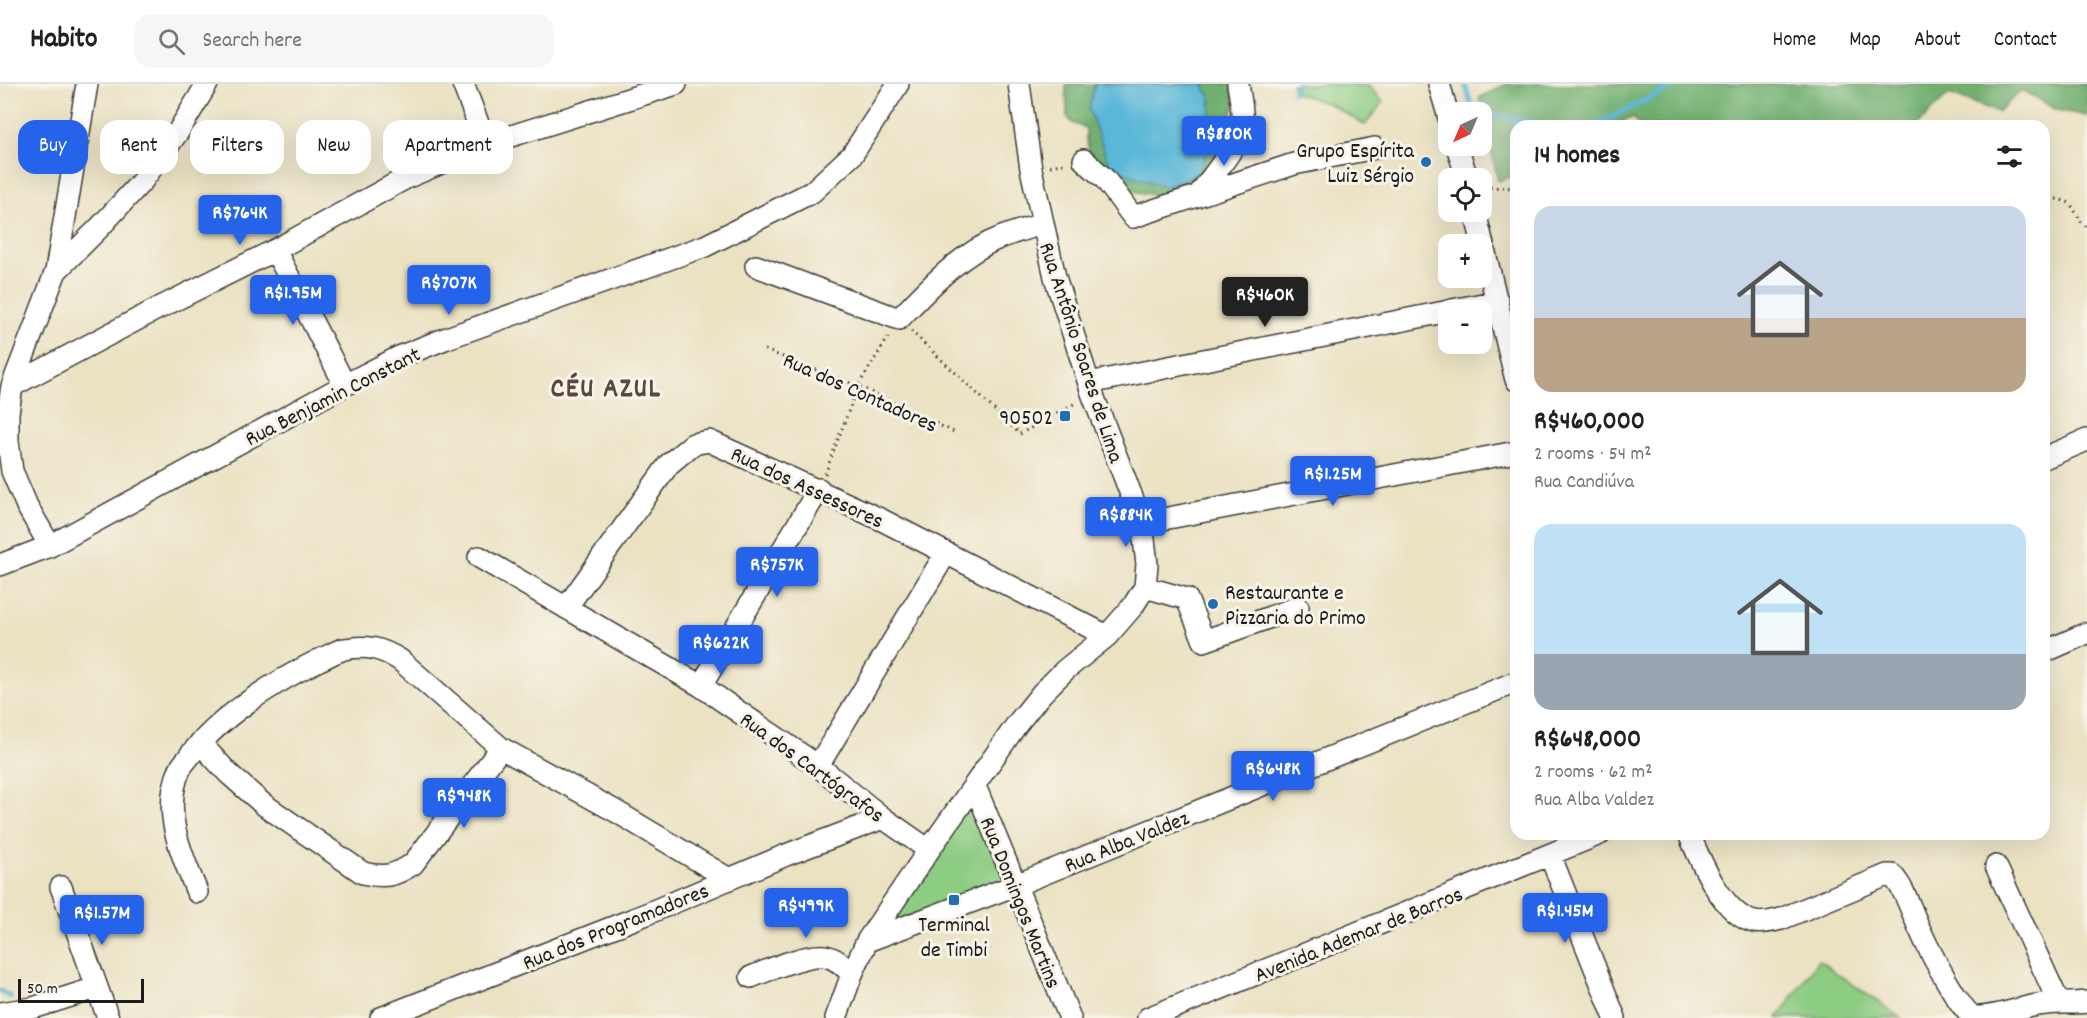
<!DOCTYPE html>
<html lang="en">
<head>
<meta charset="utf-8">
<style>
	body { margin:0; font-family:Dekko,sans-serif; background:#f6f6f6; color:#222; height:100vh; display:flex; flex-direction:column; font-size:22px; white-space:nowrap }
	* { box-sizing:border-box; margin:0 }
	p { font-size:20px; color:#767676 }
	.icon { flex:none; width:33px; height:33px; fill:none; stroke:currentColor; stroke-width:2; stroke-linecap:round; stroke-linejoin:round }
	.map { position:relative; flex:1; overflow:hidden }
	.drawer { position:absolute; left:1510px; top:36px; width:540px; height:720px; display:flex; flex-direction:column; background:#fff; border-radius:18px; box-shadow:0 6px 24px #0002 }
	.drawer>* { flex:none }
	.banner { position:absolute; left:18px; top:36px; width:570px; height:54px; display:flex; gap:12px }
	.needle { width:39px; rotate:224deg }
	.controls { position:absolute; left:1438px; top:18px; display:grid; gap:12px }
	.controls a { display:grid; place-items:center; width:54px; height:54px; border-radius:12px; background:#fff; box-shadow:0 6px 24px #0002; font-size:30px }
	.scale { position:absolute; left:18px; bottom:15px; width:126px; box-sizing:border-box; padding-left:6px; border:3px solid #1c1c1c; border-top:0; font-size:16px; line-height:21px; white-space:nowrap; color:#1c1c1c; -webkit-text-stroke:4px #f7f3e8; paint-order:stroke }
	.price { position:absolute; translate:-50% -51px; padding:0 14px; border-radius:6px; background:#2563eb; color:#fff; font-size:20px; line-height:39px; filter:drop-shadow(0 2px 3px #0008) }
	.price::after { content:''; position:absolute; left:50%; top:36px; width:18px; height:14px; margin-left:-9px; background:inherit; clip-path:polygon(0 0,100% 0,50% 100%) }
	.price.active { background:#222; color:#fff }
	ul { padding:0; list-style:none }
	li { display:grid; align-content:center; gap:12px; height:318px; padding:0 24px }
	li span { display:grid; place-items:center; height:186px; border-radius:18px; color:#555 }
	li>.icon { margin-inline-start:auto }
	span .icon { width:108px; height:108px; fill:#fffc; stroke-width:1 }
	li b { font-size:26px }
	h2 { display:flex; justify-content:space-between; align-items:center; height:72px; padding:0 24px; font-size:26px }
	.pill { padding:0 21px; border-radius:18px; background:#fff; box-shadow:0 6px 24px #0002; font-size:21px; line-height:54px }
	.pill.active { background:#2563eb; color:#fff }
	header { display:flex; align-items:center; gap:36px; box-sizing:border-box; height:84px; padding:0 30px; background:#fff; border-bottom:2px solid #e0e0e0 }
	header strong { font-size:28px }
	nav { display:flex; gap:33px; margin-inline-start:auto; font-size:21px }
	.search { width:420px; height:54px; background:#f6f6f6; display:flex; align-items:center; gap:15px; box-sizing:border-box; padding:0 21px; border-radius:18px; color:#767676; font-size:22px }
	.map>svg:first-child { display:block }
</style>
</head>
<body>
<header>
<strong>Habito</strong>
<div class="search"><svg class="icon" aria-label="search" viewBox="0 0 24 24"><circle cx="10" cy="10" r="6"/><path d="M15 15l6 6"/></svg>Search here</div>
<nav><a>Home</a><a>Map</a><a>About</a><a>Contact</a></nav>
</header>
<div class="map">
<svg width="2087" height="934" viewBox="0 0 2087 934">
	<rect width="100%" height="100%" fill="#f7f3e8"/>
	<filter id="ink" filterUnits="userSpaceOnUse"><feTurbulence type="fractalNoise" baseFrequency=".0167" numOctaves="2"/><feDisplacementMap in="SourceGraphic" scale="12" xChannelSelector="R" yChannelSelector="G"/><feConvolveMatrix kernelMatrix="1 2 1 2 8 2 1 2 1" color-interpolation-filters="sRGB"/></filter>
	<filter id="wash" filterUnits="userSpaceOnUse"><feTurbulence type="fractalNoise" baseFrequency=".008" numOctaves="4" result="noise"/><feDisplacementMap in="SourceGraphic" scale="24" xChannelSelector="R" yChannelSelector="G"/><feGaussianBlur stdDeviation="1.35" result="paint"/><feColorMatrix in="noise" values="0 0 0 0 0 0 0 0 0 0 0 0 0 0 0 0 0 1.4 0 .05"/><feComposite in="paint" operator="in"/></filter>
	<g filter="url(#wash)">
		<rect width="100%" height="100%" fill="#ebe2c3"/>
		<path fill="#8dcc83" stroke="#547450" stroke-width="1.5" d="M 1292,0 L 1367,0 L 1383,18 L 1365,41 L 1329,20 L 1293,8 Z
			M 975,702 L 1016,801 L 867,857 Z
			M 1818,876 L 1901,934 L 1778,934 Z"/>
		<path fill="#72b071" stroke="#476646" stroke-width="1.5" d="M 1066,0 L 1231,0 L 1235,19 L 1225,54 L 1211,83 L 1195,102 L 1172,115 L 1124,105 L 1092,79 L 1086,55 L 1086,44 L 1072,39 L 1067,32 Z
			M 1506,0 L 2087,0 L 2087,32 L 2057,26 L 2022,6 L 1998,28 L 1949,10 L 1916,42 L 1638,42 L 1634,33 L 1611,42 L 1516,42 L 1516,91 L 1498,97 L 1479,14 Z"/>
		<path fill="#5ab7d8" stroke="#3b6a7a" stroke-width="1.5" d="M 1095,0 L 1203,0 L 1211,14 L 1210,62 L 1198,89 L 1166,103 L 1110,84 L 1089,25 Z"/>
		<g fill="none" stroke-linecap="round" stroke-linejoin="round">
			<path stroke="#5ab7d8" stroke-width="5" d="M 1465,0 L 1473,27 L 1482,28
				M 1293,8 L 1298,0
				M 1482,29 L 1547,42
				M 1594,42 L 1678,0
				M 1211,46 L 1235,37
				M 0,907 L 11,913"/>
		</g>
	</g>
	<g filter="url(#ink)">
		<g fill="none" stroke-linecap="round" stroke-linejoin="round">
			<g stroke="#3b3a35" stroke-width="24">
				<path id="minor" d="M 463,0 L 486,60
					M 1439,0 L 1449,34
					M 1457,62 L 1467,94
					M 1084,76 L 1105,95 L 1133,133 L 1294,80 L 1375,64
					M 1198,112 C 1209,96 1239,61 1242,43 C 1244,29 1240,14 1238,0
					M 1475,128 L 1516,296
					M 275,166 L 345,301
					M 756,182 L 899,235 C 929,204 960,169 1002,153 C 1015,148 1029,144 1042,140
					M 56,187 L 87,0
					M 1452,226 L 1498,217
					M 1089,299 L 1449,227
					M 12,302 L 157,225 L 275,166 L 406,94 L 486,60 L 676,0
					M 2044,374 L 2087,356
					M 1142,439 L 1516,368
					M 50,462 L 27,422 L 12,387 L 8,357 L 8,329 L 12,302 L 56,187 L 100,143 L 143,96 L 178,48 L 207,0
					M 479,473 L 701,602 L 818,682 L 883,734 L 929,766
					M 0,481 L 50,462 L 345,301 L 399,273 L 447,254 L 705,162 L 812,108 L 852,71 L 898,0
					M 1145,503 L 1187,515 L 1204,557 L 1298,523
					M 566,524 L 669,380 L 693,360 L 709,357 L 882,436 L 1107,552
					M 2044,568 L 2087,549
					M 701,602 L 819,405
					M 200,659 L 229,690 L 263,720 L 363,789 C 386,794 394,792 413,780 L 501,664
					M 818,682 L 946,469
					M 975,702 L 1070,934
					M 1689,750 C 1700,776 1723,831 1754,838 C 1762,840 1773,837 1781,835 L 1887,791 L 1892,791 C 1906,806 1912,830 1921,848 C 1927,862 1962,930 1974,933 C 1992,934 2014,926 2032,922 C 2050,918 2069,920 2087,918
					M 1550,771 L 1615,934
					M 1996,782 L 2059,919
					M 61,803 L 108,934
					M 197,808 C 181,768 161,728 180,685 C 183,679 188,675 191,670 C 224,629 273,599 319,576 C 327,573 336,567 344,565 C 367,561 381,564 400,576 L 501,664 L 617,728 L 729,795
					M 867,857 L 1016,801 L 1516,598
					M 751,893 C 769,886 805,870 824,872 C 835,873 844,882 852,890
					M 0,929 L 33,924 L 96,904
					M 381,934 L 644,831 L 786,771 L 883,734
					M 836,934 L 852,890 L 867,857 L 929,766 L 1017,640 L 1042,609 L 1065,586 L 1107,552 L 1133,522 L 1145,503 L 1147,480 L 1142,439 L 1092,309 L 1055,193 L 1031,85 L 1019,0
					M 1148,934 L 1600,750"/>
			</g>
			<path stroke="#3b3a35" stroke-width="3" stroke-dasharray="1.5 4.5" stroke-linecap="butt" d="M 1050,82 L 1067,79
				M 1484,103 L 1516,104
				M 2044,116 L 2058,115 L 2070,119 L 2082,139 L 2087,143
				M 911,247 L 1020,350 L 1077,318
				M 765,266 L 858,302 L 956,349
				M 825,390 L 858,302 L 889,252"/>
			<use href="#minor" stroke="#fff" stroke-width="21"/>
		</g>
	</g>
	<g fill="#1f6fb2" stroke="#f7f3e8" stroke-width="2">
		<circle cx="1426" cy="78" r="6"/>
		<rect x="1059" y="326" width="12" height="12" rx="3"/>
		<circle cx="1213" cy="520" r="6"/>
		<rect x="948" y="810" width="12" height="12" rx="3"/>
	</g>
	<g text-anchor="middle" stroke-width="6" stroke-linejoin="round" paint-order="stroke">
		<g font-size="22" fill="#1c1c1c" stroke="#f7f3e8" text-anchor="end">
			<text x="1414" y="73">Grupo Espírita<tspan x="1414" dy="25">Luiz Sérgio</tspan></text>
			<text x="1053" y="340">90502</text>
			<text x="1225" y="515" text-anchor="start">Restaurante e<tspan x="1225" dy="25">Pizzaria do Primo</tspan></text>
			<text x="954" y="847" text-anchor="middle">Terminal<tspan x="954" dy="25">de Timbi</tspan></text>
		</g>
		<g font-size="22" fill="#1c1c1c" stroke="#f7f3e8">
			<text transform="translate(1083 268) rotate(72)" y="8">Rua Antônio Soares de Lima</text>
			<text transform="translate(861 307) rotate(24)" y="8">Rua dos Contadores</text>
			<text transform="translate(332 311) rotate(-27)" y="8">Rua Benjamin Constant</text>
			<text transform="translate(808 402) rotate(25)" y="8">Rua dos Assessores</text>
			<text transform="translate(813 682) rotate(36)" y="8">Rua dos Cartógrafos</text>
			<text transform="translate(1126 756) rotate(-22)" y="8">Rua Alba Valdez</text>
			<text transform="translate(1022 818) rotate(68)" y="8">Rua Domingos Martins</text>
			<text transform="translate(615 841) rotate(-22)" y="8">Rua dos Programadores</text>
			<text transform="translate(1358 849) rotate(-22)" y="8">Avenida Ademar de Barros</text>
		</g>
		<g font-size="28" font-weight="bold" letter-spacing="1.5" fill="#5a483f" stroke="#f7f3e8">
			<text x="606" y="312">CÉU AZUL</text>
		</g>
	</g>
</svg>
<div class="controls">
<a><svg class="needle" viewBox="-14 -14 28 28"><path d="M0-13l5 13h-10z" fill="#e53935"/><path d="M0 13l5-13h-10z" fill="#767676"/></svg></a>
<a><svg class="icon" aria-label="locate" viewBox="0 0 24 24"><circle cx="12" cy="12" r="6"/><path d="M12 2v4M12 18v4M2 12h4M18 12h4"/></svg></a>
<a>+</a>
<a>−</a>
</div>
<div class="scale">50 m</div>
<b class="price" style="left:1224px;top:83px">R$880K</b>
<b class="price" style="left:240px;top:162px">R$764K</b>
<b class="price" style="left:449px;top:232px">R$707K</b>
<b class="price" style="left:293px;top:242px">R$1.95M</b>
<b class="price active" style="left:1265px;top:244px">R$460K</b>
<b class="price" style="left:1333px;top:423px">R$1.25M</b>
<b class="price" style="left:1126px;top:464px">R$884K</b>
<b class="price" style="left:777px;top:514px">R$757K</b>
<b class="price" style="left:721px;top:592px">R$622K</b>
<b class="price" style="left:1273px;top:718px">R$648K</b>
<b class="price" style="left:464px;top:745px">R$948K</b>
<b class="price" style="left:806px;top:855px">R$499K</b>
<b class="price" style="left:1565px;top:860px">R$1.45M</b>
<b class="price" style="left:102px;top:862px">R$1.57M</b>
<div class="banner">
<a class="pill active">Buy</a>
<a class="pill">Rent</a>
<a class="pill">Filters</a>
<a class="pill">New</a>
<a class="pill">Apartment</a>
</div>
<section class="drawer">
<h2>14 homes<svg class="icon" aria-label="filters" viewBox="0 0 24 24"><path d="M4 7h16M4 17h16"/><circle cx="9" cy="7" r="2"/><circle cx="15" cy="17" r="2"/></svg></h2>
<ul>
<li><span style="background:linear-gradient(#c9d6e8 60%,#b9a48a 0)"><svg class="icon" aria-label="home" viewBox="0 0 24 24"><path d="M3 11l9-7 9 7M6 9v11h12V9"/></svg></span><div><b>R$460,000</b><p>2 rooms · 54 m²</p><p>Rua Candiúva</p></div></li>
<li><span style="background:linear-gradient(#bfe0f5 70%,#9aa5b1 0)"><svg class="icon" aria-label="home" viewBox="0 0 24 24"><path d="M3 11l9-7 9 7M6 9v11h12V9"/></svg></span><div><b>R$648,000</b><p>2 rooms · 62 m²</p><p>Rua Alba Valdez</p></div></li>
</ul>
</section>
</div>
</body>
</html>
